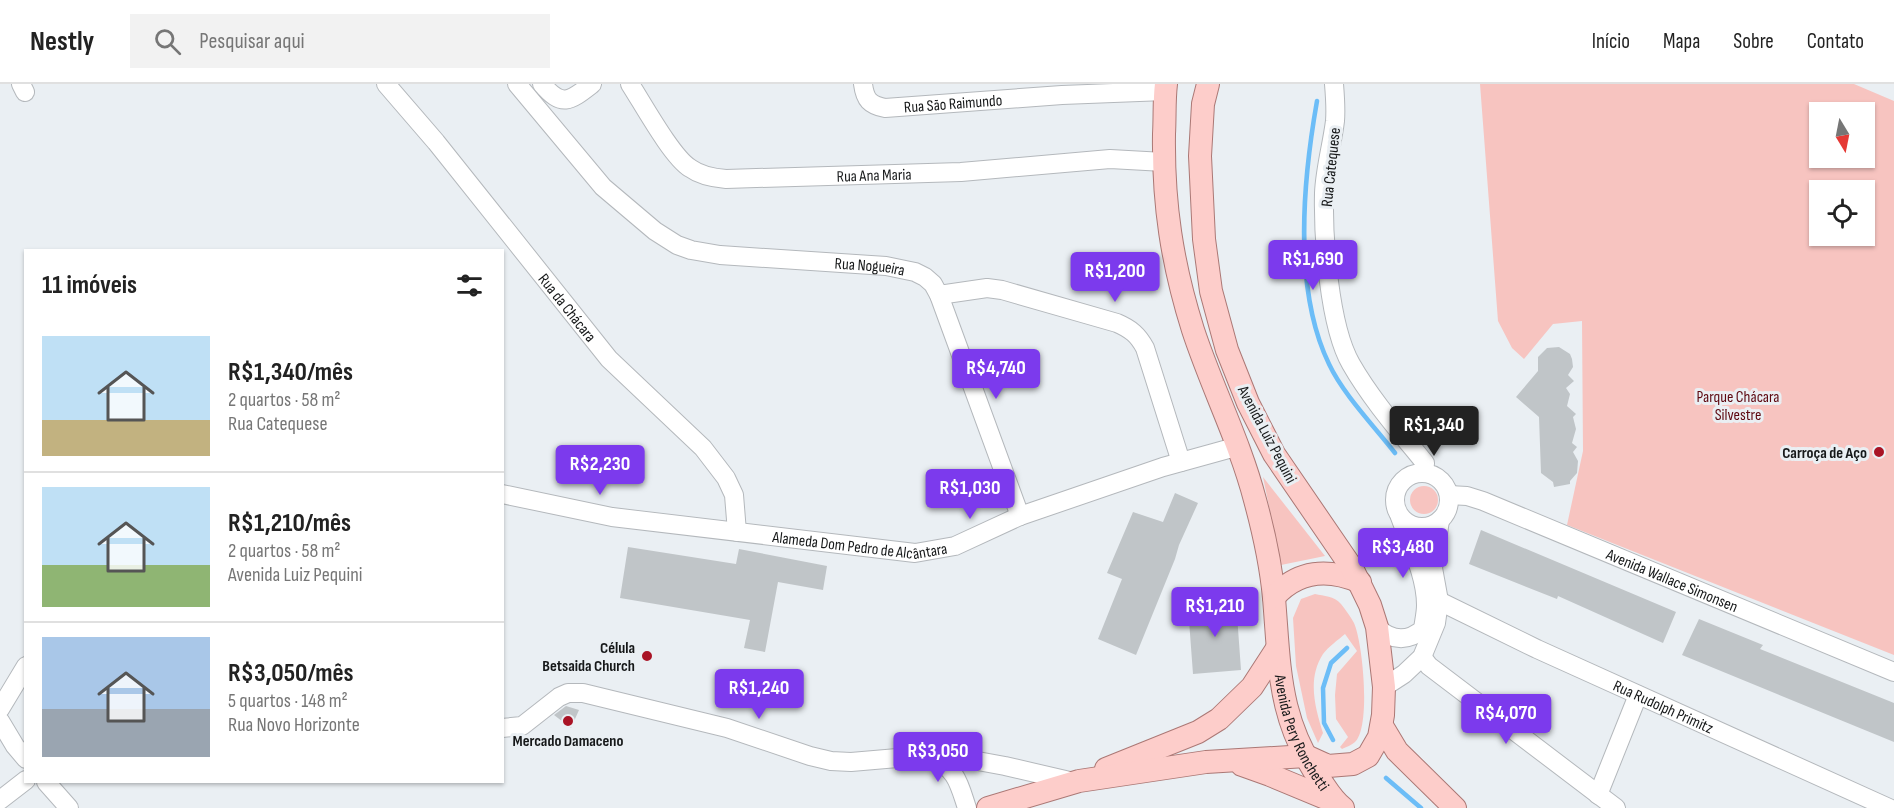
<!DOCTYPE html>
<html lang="pt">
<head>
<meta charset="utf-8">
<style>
	body { margin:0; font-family:"Sofia Sans Condensed",sans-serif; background:#f2f2f2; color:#222; height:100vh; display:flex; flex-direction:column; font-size:22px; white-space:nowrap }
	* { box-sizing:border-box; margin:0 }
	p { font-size:20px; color:#767676 }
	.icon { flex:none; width:33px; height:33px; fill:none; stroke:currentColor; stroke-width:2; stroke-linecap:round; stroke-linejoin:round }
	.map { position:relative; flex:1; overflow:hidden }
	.details { position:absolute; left:24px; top:165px; width:480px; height:534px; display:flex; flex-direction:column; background:#fff; border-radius:0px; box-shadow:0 2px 4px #0004 }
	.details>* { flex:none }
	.needle { width:39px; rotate:170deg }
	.buttons { position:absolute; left:1809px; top:18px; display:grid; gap:12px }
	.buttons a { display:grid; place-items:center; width:66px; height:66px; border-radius:0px; background:#fff; box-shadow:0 2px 4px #0004; font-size:30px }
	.price { position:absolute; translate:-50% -51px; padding:0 14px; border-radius:6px; background:#7c3aed; color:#fff; font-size:20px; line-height:39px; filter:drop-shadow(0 2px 3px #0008) }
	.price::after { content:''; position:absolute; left:50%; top:36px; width:18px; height:14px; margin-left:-9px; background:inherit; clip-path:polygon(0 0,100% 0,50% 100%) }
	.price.on { background:#222; color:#fff }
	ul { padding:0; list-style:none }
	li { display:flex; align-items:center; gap:18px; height:150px; padding:0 18px }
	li+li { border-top:2px solid #e0e0e0 }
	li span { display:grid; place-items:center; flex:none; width:168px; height:120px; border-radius:0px; color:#555 }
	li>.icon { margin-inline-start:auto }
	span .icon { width:72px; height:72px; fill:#fffc; stroke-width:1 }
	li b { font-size:26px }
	h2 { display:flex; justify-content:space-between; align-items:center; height:72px; padding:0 18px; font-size:26px }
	header { display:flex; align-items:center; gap:36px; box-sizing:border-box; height:84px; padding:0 30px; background:#fff; border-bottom:2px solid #e0e0e0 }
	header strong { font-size:28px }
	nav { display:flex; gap:33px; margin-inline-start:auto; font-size:21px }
	.search { width:420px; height:54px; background:#f2f2f2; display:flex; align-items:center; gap:15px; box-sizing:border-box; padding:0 21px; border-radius:0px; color:#767676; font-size:22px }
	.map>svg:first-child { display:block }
</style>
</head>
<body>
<header>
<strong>Nestly</strong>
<div class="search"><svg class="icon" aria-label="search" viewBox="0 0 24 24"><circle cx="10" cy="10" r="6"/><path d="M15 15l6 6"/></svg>Pesquisar aqui</div>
<nav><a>Início</a><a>Mapa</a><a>Sobre</a><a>Contato</a></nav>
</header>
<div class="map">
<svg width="1894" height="724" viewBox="0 0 1894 724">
	<rect width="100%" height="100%" fill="#eaeff3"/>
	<path fill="#f7c4c0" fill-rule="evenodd" d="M 1480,0 L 1854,0 L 1894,17 L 1894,571 L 1567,441 L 1583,367 L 1582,237 L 1553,240 L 1524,275 L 1512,264 L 1498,237 ZM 1864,28 L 1864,74 L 1820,74 L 1820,28 ZM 1864,106 L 1864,152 L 1820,152 L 1820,106 Z
		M 1263,393 L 1325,472 L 1281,481 Z
		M1410 416a14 14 0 1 1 28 0a14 14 0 1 1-28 0Z
		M 1315,510 C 1324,512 1334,512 1341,520 C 1345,525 1351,533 1354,539 C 1363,559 1371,643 1355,658 C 1352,661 1346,663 1342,665 L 1340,663 L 1348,653 L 1336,635 L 1335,611 L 1337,590 L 1357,567 L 1345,550 C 1338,556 1328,563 1323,570 C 1307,595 1315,623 1323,649 L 1318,659 L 1307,634 L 1296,582 L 1293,534 L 1301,515 Z"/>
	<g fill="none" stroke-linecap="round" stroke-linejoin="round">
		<path stroke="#6cbdf7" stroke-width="4.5" d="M 1317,17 C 1303,96 1293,206 1329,280 C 1343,310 1374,342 1395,369
			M 1333,656 L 1324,639 L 1323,604 L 1331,579 L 1347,564
			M 1386,694 L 1421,724"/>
	</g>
	<path fill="#c0c5c8" d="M 1559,263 L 1570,270 L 1572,275 L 1573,283 L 1568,291 L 1574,297 L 1566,304 L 1570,310 L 1567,322 L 1576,330 L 1573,333 L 1576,345 L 1572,359 L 1577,363 L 1573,368 L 1578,377 L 1577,389 L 1570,397 L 1570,400 L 1554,403 L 1553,398 L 1541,389 L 1539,333 L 1516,313 L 1538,287 L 1538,273 L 1547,264 Z
		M 1175,409 L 1198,419 L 1179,461 L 1175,475 L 1136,571 L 1098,555 L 1122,495 L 1107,489 L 1133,428 L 1163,438 Z
		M 1481,446 L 1676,528 L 1663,559 L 1558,512 L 1557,515 L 1469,480 Z
		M 628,463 L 736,480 L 739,465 L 827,482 L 823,506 L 778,498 L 765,568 L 744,564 L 750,536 L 620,514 Z
		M 1236,517 L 1241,586 L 1193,590 L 1188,523 L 1212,522 Z
		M 1699,535 L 1763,561 L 1760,565 L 1894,619 L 1894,658 L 1682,571 Z
		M 566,622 L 579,626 L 571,644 L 554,631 Z"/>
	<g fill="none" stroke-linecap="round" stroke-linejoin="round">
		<g stroke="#b4b8bc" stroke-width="20">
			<g id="minor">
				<path d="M 21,0 L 25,8"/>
				<path id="s1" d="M 386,0 L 436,58 L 609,275 L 703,364 L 726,394 L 734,411 L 737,448"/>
				<path id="s2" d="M 517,0 L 603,103 L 655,147 L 677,161 L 691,166 L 720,171 L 886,182 L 915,188 L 925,193 L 933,200 L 939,211 L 1020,432"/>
				<path d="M 542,0 C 562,24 570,17 592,0"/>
				<path id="s3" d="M 630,0 C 643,20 672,73 690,84 C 701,92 713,94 726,95 L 961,88 L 1110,75 L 1164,78"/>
				<path id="s4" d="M 863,0 C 865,16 870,21 885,24 L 1062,11 L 1165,7"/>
				<path d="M 1334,0 C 1335,12 1336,25 1335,37 C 1332,61 1325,85 1324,109 C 1323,153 1329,242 1351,280 C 1371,315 1399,347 1425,379 L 1424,389"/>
				<path d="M 939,211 L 987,204 L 1002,206 L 1117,239 C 1131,245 1138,251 1145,264 L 1181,378"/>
				<circle cx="1422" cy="416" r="27"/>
				<path id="s5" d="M 502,410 L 612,433 L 915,469 L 955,462 L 1020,432 L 1163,383 L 1239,362"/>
				<path id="s6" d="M 1449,411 L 1467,412 L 1483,417 L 1894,588"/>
				<path id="s7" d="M 1439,517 L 1537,565 L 1889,724"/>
				<path d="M 1377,543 C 1391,557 1408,558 1423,545 C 1424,537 1426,529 1426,521 C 1426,491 1410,461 1400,433"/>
				<path d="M 1422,573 L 1429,582 L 1616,724"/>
				<path d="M 1384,603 L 1404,590 L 1422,573 L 1436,539 L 1439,517 L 1433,484 L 1440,436"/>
				<path d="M 0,625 L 26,582"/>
				<path d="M 0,637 L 15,662 L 26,675"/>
				<path d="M 502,644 L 522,642 L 559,613 L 568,609 L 583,609 L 727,644 L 810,672 L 831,677 L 851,678 L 909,673 L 956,673 L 1005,682 L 1074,698"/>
				<path d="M 932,674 C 957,685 959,700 967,724"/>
				<path d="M 46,698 L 69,724"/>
				<path d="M 1598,711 L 1638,611"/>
				<path d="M 0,716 L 26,696"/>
			</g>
		</g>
		<g stroke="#ab7875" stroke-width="24">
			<g id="major">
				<path id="s8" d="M 1166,0 C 1164,16 1165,33 1164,50 C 1163,120 1172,179 1193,246 C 1212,304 1240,358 1255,416 C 1264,449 1271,481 1274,514 C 1280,586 1278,638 1323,700 C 1329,709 1334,717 1343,724"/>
				<path d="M 1274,513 C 1298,486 1328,484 1360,498"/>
				<path d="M 1382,642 L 1397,667 L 1455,724"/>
				<path d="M 1242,681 L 1270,691 L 1335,718"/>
				<path d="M 1106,685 L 1198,648 L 1219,635 L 1252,603 L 1276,566"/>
				<path d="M 988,724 L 1079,697 L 1206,678 L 1306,672 L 1328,682 L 1353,680 L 1368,672 L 1379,653 L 1383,631 L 1384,603 L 1377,543 L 1370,521 L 1352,484 L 1274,370 L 1248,319 L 1227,266 L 1211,207 L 1204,155 L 1200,72 L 1203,20 L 1208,0"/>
			</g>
		</g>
		<use href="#minor" stroke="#fff" stroke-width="18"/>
		<use href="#major" stroke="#fdcdca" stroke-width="22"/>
	</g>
	<g fill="#a91325" stroke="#eaeff3" stroke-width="2">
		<circle cx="1879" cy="368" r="6"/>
		<circle cx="647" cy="572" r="6"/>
		<circle cx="568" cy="637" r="6"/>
	</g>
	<g text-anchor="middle" stroke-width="6" stroke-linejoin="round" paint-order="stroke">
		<g font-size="16" fill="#161819" stroke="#eaeff3">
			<text dy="6" stroke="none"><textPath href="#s4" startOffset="104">Rua São Raimundo</textPath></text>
			<text transform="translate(1330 83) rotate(-84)" y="6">Rua Catequese</text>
			<text dy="6" stroke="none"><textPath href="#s3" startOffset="290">Rua Ana Maria</textPath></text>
			<text dy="6" stroke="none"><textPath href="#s2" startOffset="423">Rua Nogueira</textPath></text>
			<text dy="6" stroke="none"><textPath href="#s1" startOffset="288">Rua da Chácara</textPath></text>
			<text transform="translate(1268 350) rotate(62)" y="6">Avenida Luiz Pequini</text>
			<text dy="6" stroke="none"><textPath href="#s5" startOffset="362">Alameda Dom Pedro de Alcântara</textPath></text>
			<text dy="6" stroke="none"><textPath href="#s6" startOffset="240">Avenida Wallace Simonsen</textPath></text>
			<text dy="6" stroke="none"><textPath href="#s7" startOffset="248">Rua Rudolph Primitz</textPath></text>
			<text dy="6" stroke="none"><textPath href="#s8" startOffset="669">Avenida Pery Ronchetti</textPath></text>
		</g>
		<g font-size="16" fill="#5d0710" stroke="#eaeff3">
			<text x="1738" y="318">Parque Chácara<tspan x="1738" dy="18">Silvestre</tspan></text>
		</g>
		<g font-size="16" font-weight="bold" fill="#161819" stroke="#eaeff3" text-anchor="end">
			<text x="1867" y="374">Carroça de Aço</text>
			<text x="635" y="569">Célula<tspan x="635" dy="18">Betsaida Church</tspan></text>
			<text x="568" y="662" text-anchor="middle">Mercado Damaceno</text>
		</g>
	</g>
</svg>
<div class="buttons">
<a><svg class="needle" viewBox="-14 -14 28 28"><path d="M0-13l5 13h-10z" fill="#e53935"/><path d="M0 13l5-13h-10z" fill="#767676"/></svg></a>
<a><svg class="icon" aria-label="locate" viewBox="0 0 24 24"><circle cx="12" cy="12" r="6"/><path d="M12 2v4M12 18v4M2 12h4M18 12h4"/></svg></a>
</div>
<b class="price" style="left:1313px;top:207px">R$1,690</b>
<b class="price" style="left:1115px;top:219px">R$1,200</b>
<b class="price" style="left:996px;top:316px">R$4,740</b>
<b class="price on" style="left:1434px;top:373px">R$1,340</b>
<b class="price" style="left:600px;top:412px">R$2,230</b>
<b class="price" style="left:970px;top:436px">R$1,030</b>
<b class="price" style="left:1403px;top:495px">R$3,480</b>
<b class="price" style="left:1215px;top:554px">R$1,210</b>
<b class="price" style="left:759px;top:636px">R$1,240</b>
<b class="price" style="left:1506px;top:661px">R$4,070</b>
<b class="price" style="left:938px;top:699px">R$3,050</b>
<section class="details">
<h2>11 imóveis<svg class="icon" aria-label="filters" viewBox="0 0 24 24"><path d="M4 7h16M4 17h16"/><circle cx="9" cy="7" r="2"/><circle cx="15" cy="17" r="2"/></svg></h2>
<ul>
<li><span style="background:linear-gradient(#bfe0f5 70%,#c2b280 0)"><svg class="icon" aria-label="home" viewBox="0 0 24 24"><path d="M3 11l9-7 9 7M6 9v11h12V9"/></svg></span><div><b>R$1,340/mês</b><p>2 quartos · 58 m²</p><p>Rua Catequese</p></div></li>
<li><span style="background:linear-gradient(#bfe0f5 65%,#8fb573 0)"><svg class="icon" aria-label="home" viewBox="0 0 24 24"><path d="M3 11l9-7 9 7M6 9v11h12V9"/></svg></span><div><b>R$1,210/mês</b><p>2 quartos · 58 m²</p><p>Avenida Luiz Pequini</p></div></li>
<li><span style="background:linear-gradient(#a9c7e8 60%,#9aa5b1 0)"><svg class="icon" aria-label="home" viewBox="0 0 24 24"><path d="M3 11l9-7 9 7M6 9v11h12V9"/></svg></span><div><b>R$3,050/mês</b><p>5 quartos · 148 m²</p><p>Rua Novo Horizonte</p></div></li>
</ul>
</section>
</div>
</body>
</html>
